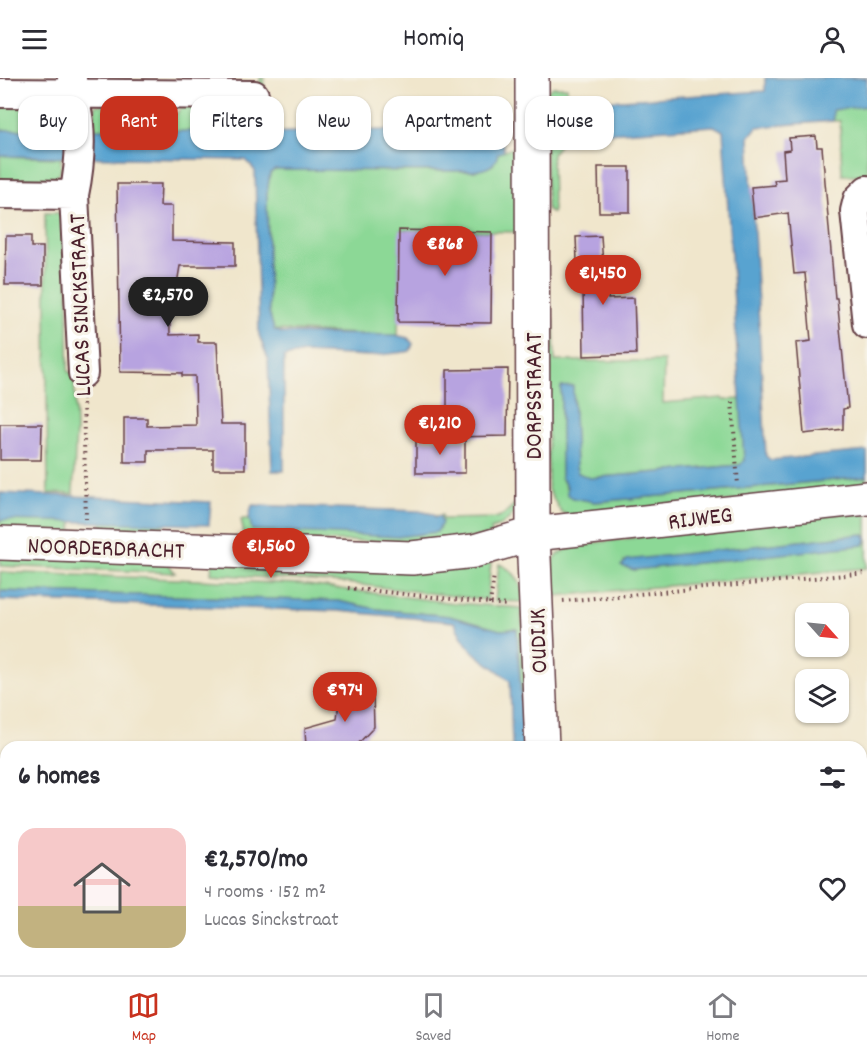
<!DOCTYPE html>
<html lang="en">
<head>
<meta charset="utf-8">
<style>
	body { margin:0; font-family:Dekko,sans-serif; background:#f2f2f3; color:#2b2b33; height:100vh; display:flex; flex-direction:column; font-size:22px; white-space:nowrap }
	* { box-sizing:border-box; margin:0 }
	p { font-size:20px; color:#7c7c81 }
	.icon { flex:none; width:33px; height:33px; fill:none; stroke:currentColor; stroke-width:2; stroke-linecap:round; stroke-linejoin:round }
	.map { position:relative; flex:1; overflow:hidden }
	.details { position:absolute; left:0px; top:663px; width:867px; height:234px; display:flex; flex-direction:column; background:#fff; border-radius:18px 18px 0 0; box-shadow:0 2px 4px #0004 }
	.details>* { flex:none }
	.top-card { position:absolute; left:18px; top:18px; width:831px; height:54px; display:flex; gap:12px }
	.needle { width:39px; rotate:117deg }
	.buttons { position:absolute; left:795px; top:525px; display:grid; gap:12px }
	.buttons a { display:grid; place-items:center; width:54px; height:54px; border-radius:12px; background:#fff; box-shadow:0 2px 4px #0004; font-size:30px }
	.price { position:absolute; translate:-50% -51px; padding:0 14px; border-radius:21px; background:#c8321e; color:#fff; font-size:20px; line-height:39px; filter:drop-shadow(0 2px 3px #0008) }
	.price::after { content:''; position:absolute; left:50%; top:36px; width:18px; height:14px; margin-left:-9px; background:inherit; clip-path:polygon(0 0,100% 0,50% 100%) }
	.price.active { background:#222; color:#fff }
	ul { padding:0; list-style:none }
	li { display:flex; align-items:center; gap:18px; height:150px; padding:0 18px }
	li span { display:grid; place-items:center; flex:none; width:168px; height:120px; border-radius:18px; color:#555 }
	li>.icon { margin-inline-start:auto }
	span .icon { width:72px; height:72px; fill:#fffc; stroke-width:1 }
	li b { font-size:26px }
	h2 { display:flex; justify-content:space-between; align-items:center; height:72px; padding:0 18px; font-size:26px }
	.pill { padding:0 21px; border-radius:18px; background:#fff; box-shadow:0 2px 4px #0004; font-size:21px; line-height:54px }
	.pill.active { background:#c8321e; color:#fff }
	header { display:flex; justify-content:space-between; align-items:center; height:78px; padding:0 18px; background:#fff; font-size:27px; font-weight:600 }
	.tabs { display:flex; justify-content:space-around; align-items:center; height:84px; border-top:2px solid #e1e1e2; background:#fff; font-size:16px; color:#7c7c81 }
	.tabs a { display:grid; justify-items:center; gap:3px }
	.tabs .active { color:#c8321e }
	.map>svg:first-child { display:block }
</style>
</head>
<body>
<header><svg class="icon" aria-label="menu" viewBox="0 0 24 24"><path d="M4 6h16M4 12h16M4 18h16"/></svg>Homiq<svg class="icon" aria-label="person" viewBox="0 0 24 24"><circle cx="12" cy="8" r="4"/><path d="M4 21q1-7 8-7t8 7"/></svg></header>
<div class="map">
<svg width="867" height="897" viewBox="0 0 867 897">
	<rect width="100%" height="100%" fill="#f7f3e8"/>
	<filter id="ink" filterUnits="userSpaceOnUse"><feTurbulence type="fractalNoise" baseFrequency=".0167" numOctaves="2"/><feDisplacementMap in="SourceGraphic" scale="12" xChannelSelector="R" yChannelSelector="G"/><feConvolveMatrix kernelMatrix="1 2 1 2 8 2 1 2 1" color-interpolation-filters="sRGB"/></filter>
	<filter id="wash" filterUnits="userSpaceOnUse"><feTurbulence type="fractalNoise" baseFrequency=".008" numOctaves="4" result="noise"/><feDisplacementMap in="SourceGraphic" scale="24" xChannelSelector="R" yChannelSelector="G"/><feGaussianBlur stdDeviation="1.35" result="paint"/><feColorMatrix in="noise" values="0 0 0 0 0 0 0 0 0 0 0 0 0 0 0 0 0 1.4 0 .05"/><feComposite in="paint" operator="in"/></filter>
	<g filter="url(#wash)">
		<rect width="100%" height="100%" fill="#f0e6cc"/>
		<path fill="#8cd896" stroke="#6b7c60" stroke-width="1.5" fill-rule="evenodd" d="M 260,0 L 264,0 L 263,55 L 256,55 L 256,51 L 253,51 L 252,55 L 93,51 L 96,27 L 120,27 L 127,35 L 176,36 L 183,28 L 191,28 L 198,36 L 244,36 L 252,28 L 259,28 Z
			M 553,9 L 567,9 L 567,18 L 562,18 L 562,45 L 570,54 L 552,76 L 553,135 L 547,132 L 545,15 Z
			M 6,26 L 58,27 L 65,51 L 0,52 L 0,33 Z
			M 867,28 L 867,97 L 842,97 L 840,43 L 833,43 L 832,32 Z
			M 519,68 L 519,154 L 400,152 L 398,258 L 274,252 L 269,234 L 267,116 L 270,95 L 275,92 L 474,93 L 493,87 L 497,75 Z
			M 0,78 L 61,80 L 61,91 L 54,107 L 8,107 L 0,99 Z
			M 45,135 L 60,135 C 71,147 68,271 68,294 L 74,295 L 76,351 L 73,416 L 48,415 Z
			M 554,242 L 555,283 L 664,283 L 663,325 L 722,320 L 723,322 L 742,321 L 744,382 L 741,387 L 589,400 L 578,395 L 576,389 L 573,309 L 561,309 L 561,399 L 569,416 L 595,424 L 867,399 L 867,409 L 570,439 L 561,434 L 548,412 L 548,271 L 551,271 L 551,251 L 548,251 L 548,246 Z
			M 518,423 C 515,438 505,447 491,451 L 492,457 L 440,464 L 245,462 L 241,441 L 250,441 L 253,452 L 419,457 L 440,438 L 435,438 L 442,437 L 443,441 L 495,440 L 503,437 Z
			M 867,432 L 867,490 L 555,518 L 549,516 C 549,502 548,482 562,474 C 579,464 605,464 625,461 C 705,448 786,441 867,432 ZM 863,456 L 867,460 L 864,466 L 634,492 L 624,483 Z
			M 0,442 L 72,442 L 72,454 L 0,452 Z
			M 100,443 L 164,445 L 164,459 L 103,454 Z
			M 0,477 L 167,484 L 175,495 L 0,488 Z
			M 212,485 L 491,485 L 487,522 L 345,505 L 211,496 Z
			M 499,486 C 517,493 521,506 526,524 L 495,523 Z
			M 0,494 L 299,506 L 455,525 L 521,530 L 534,669 L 525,669 L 517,551 L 500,552 L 449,538 L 376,531 L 338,523 L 0,513 Z"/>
		<path fill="#59a3d0" stroke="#52617e" stroke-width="1.5" d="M 765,0 L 867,0 L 867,28 L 833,32 L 833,43 L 757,49 L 749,59 L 766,378 L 771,382 L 867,373 L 867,399 L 595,424 L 573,420 L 567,416 L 567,409 L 561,399 L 561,309 L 573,308 L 576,389 L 578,395 L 590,400 L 740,387 L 744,382 L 723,53 L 714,48 L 590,56 L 573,60 L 569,53 L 562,55 L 559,45 L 562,44 L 562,18 L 574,19 L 574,25 L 765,13 Z
			M 93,51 L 252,55 L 253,51 L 257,51 L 257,55 L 424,51 L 481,56 L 494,66 L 502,63 L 504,73 L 498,75 C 496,89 486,91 474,93 L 275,92 L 270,95 L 267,116 L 269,234 L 274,252 L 282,255 L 395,257 L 408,260 L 413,266 L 410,273 L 405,274 L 371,278 L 304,275 L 284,279 L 284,393 L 272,393 L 268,281 L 259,257 L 255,93 L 246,82 L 0,78 L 0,52 Z
			M 0,415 L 211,424 L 209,447 L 0,442 Z
			M 252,427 L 419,433 L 433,436 L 435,439 L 440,438 L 442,445 L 437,454 L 397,459 L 252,452 L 249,439 Z
			M 864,456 L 867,460 L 864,467 L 634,492 L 621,488 L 627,482 Z
			M 0,513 L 338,523 L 376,531 L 449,538 L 500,552 L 517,551 L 524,669 L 512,669 L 510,603 C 483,578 472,583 454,544 L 338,533 L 0,522 Z"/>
		<g id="blocks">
			<path fill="#b7a3e0" d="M 816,58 L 817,69 L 822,69 L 835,220 L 837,220 L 848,330 L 843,331 L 843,351 L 804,356 L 796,265 L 811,263 L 805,195 L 794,196 L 788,135 L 754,140 L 751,109 L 775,107 L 774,102 L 785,101 L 783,73 L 790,72 L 789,60 Z
				M 598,89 L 630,89 L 630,134 L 599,134 Z
				M 117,106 L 161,106 L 160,128 L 172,128 L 172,163 L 235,164 L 235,188 L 180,188 L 177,206 L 169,206 L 170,257 L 198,256 L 198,264 L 217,264 L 221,346 L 245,346 L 245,391 L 213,391 L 213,372 L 148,372 L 148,384 L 124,384 L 124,340 L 147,340 L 147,348 L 196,347 L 195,298 L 182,298 L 182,295 L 120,294 Z
				M 399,152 L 492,154 L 491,245 L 398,244 Z
				M 6,158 L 31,158 L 31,169 L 43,169 L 43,207 L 5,207 Z
				M 601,158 L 603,187 L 607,186 L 608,221 L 634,220 L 636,276 L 584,278 L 583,209 L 581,183 L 577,183 L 576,159 Z
				M 508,291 L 507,358 L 447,359 L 447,292 Z
				M 0,346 L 42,346 L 41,382 L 0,382 Z
				M 416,362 L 465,362 L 465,395 L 416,395 Z
				M 373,613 L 374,649 L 355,669 L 306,669 L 305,650 L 337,641 L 340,614 Z"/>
		</g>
	</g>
	<g filter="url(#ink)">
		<use href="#blocks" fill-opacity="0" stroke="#633d43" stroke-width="1.5"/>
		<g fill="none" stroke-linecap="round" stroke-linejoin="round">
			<g stroke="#633d43" stroke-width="32">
				<path id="minor" d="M 72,0 C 72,16 78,31 79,46 C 81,70 79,93 74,117 L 83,295
					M 0,15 L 254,17
					M 867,112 L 858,121 L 855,133 L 867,246
					M 0,116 L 74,117"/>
			</g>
			<g stroke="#633d43" stroke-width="36">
				<path id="tertiary" d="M 532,0 L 533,456 L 542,669
					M 0,465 L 412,480 L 474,473 L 533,456 L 867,420
					M 550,891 L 550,897"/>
			</g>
			<path stroke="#633d43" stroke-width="4" stroke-dasharray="1.5 4.5" stroke-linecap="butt" d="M 83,320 L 86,441
				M 732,324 L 738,407
				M 348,510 L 508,527
				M 563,523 L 867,495
				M 490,526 L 494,497"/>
			<use href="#minor" stroke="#fff" stroke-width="28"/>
			<use href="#tertiary" stroke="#fff" stroke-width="33"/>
		</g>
	</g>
	<g text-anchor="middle" stroke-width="6" stroke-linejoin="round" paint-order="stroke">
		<g font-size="24" fill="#4a1f2b" stroke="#f7f3e8">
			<text transform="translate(79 227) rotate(-92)" y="8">LUCAS SINCKSTRAAT</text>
			<text transform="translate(533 318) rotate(-90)" y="8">DORPSSTRAAT</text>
			<text transform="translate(700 439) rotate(-7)" y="8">RIJWEG</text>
			<text transform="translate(106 469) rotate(2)" y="8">NOORDERDRACHT</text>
			<text transform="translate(537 563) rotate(-92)" y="8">OUDIJK</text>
		</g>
	</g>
</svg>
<div class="buttons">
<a><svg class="needle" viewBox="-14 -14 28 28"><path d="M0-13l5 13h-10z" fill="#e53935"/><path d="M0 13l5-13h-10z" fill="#7c7c81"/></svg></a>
<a><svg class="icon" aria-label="layers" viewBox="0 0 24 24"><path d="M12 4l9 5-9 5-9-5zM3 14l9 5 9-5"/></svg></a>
</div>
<b class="price" style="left:445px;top:199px">€868</b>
<b class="price" style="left:603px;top:228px">€1,450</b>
<b class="price active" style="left:168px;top:250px">€2,570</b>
<b class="price" style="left:440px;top:378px">€1,210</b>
<b class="price" style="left:271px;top:501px">€1,560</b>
<b class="price" style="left:345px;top:645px">€974</b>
<div class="top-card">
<a class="pill">Buy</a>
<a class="pill active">Rent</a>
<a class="pill">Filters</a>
<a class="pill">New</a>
<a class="pill">Apartment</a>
<a class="pill">House</a>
</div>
<section class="details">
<h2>6 homes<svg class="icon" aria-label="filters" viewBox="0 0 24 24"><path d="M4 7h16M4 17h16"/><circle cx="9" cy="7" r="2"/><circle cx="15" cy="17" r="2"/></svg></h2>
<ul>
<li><span style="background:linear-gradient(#f6c9c9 65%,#c2b280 0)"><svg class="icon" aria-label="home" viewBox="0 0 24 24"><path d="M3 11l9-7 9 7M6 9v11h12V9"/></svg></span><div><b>€2,570/mo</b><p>4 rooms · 152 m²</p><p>Lucas Sinckstraat</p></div><svg class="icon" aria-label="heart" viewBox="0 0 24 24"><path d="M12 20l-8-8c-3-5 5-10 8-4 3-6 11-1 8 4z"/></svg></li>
</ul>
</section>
</div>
<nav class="tabs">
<a class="active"><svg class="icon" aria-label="map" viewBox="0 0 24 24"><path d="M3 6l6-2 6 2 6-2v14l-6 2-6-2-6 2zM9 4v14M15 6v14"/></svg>Map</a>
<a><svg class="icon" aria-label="saved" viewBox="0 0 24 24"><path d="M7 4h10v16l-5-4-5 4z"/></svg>Saved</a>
<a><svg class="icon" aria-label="home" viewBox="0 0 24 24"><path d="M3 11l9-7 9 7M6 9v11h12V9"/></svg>Home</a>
</nav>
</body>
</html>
